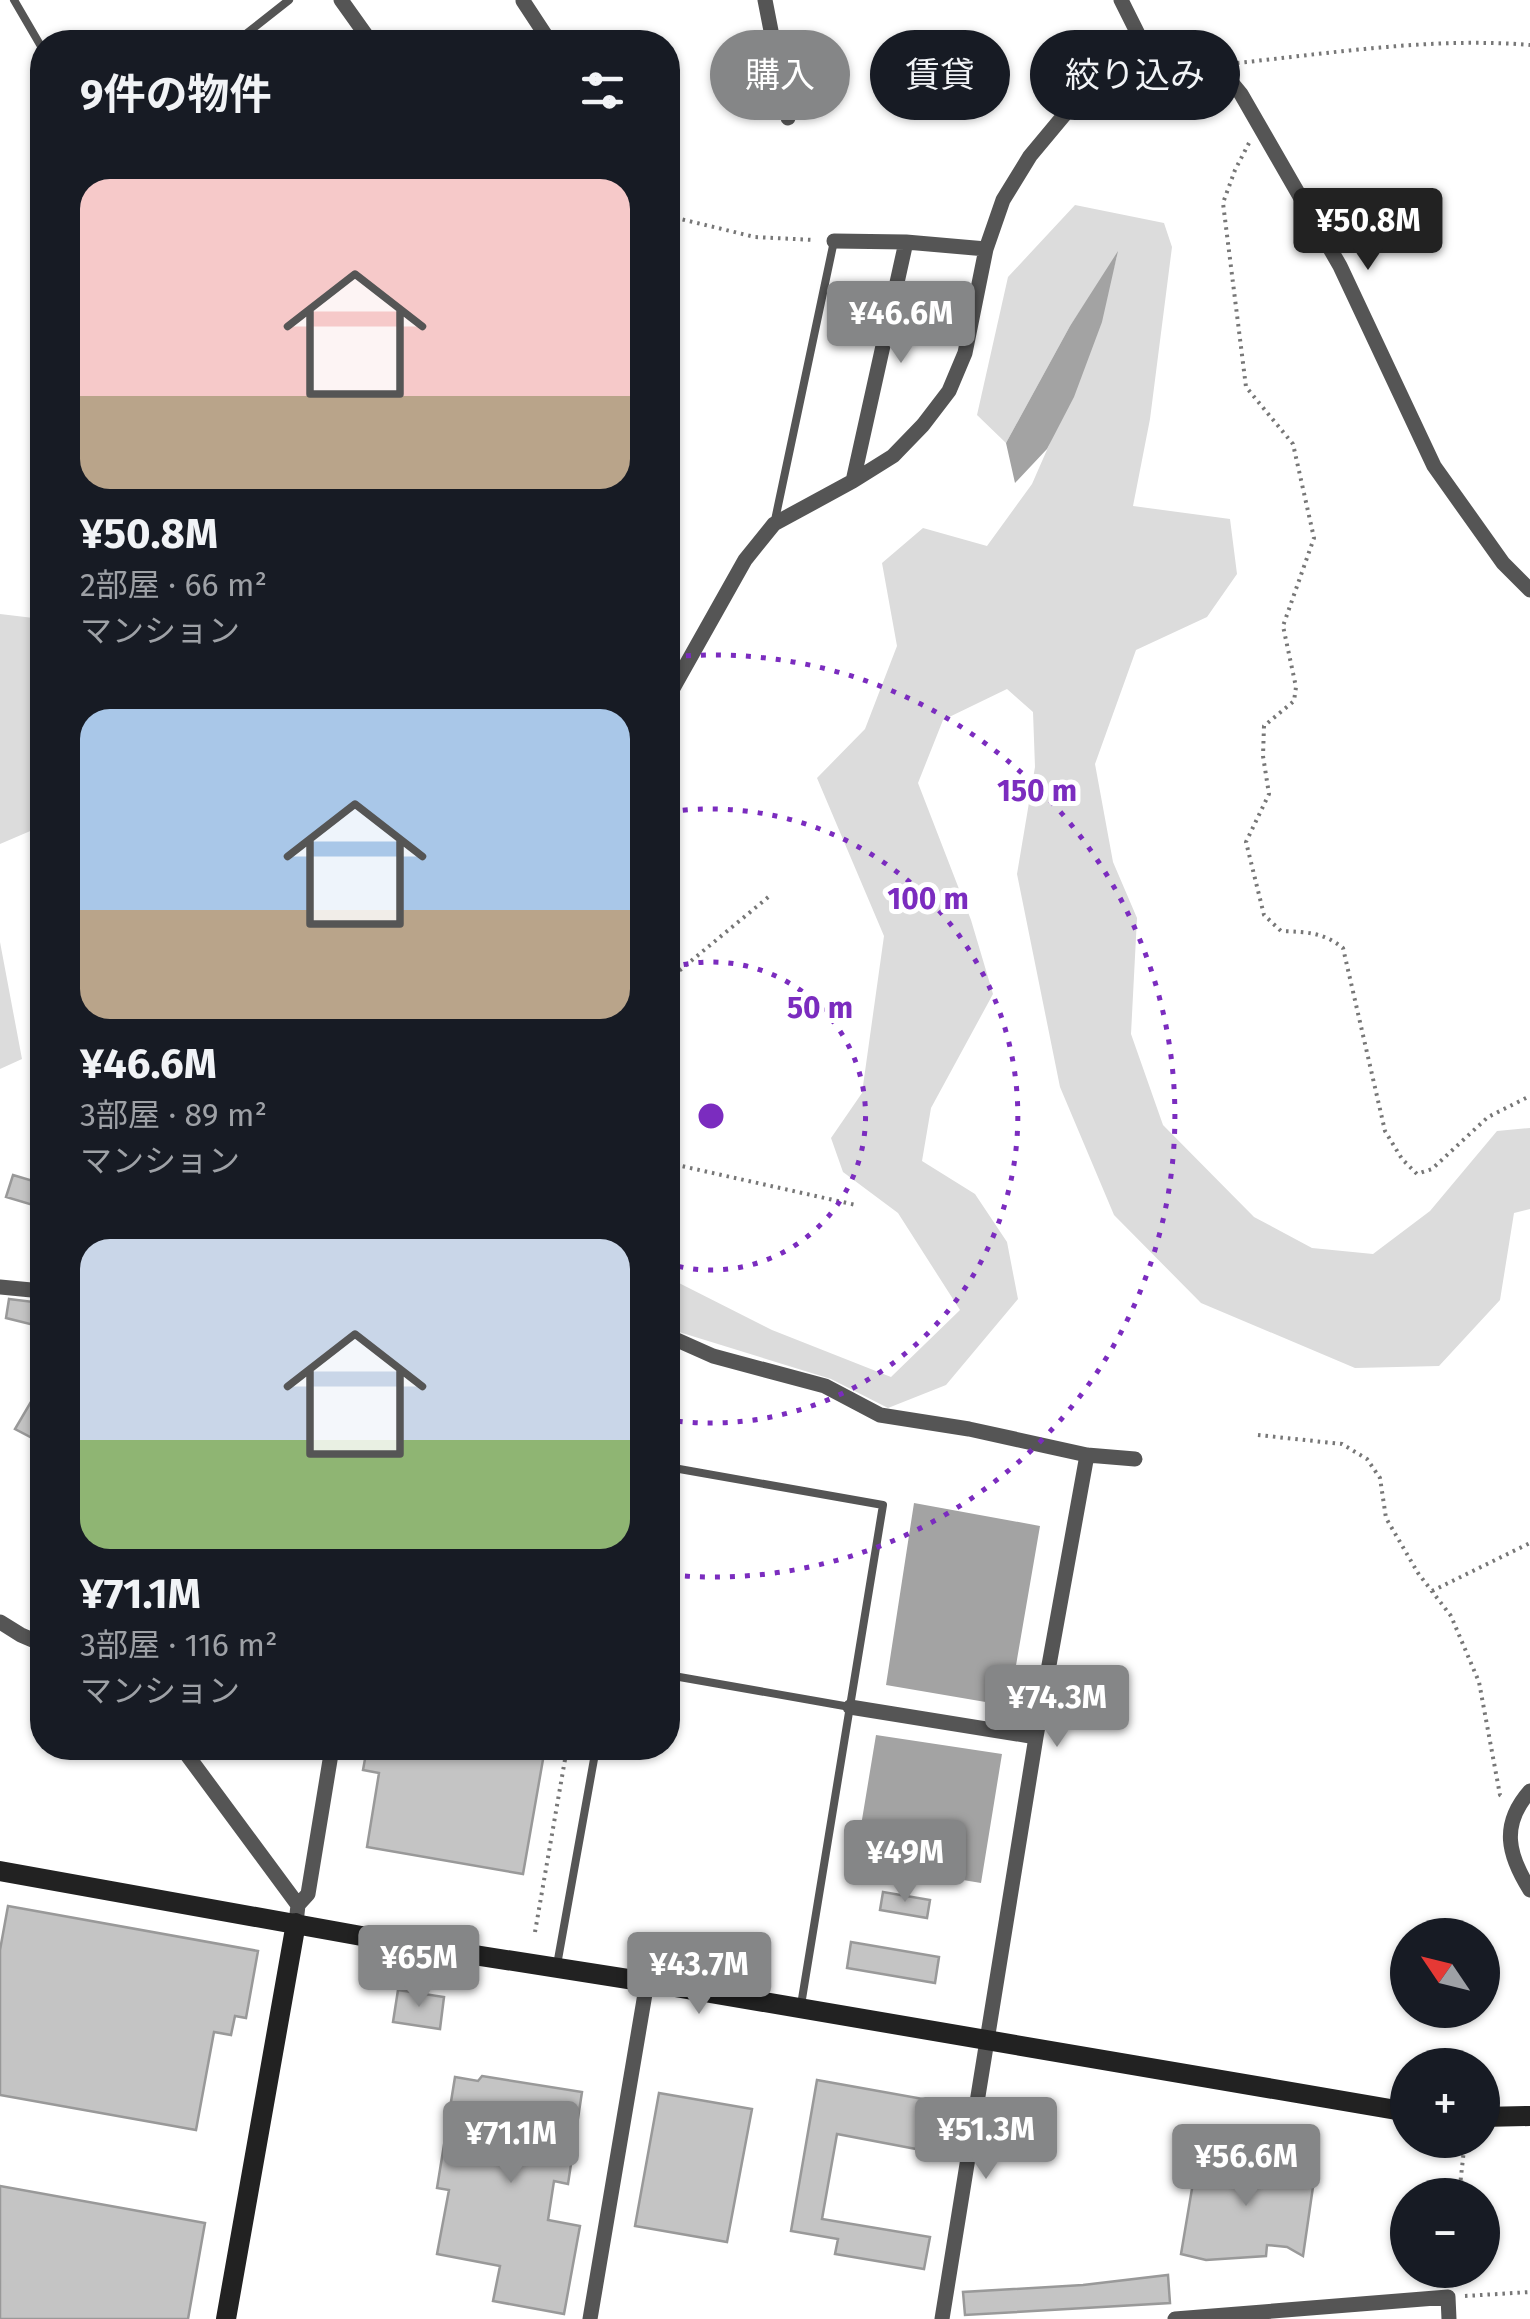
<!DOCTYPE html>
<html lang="ja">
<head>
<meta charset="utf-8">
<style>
	body { margin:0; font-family:"Fira Sans","Noto Sans JP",sans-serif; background:#242831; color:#f1f3f6; height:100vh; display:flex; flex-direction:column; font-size:38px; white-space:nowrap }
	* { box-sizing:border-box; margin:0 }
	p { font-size:32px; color:#9ea1a6 }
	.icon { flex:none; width:55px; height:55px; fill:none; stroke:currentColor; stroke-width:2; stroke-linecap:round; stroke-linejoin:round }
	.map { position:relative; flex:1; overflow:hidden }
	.details { position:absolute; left:30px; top:30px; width:650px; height:1730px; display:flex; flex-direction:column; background:#171b24; border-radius:40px; box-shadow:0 2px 8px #0004 }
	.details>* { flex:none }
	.guide { position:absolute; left:710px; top:30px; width:670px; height:90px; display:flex; gap:20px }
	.needle { width:65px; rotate:305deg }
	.buttons { position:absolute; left:1390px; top:1918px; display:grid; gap:20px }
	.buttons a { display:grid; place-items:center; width:110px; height:110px; border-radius:50%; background:#171b24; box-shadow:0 2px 8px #0004; font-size:50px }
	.price { position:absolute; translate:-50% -85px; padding:0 22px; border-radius:10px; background:#858687; color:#fff; font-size:32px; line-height:65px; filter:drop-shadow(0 2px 5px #0008) }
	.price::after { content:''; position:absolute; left:50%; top:60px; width:30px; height:22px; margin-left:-15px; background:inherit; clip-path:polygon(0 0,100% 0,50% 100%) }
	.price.selected { background:#222; color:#fff }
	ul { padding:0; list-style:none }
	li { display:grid; align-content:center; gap:20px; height:530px; padding:0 50px }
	li span { display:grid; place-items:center; height:310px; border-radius:30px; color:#555 }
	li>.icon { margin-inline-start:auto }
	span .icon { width:180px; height:180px; fill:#fffc; stroke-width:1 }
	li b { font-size:42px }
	h2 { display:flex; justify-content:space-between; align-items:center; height:120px; padding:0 50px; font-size:42px }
	.chip { padding:0 35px; border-radius:45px; background:#171b24; box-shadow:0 2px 8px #0004; font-size:35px; line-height:90px }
	.chip.selected { background:#858687; color:#fff }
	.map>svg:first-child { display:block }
</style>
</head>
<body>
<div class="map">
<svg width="1530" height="2319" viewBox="0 0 1530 2319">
	<rect width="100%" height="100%" fill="#fff"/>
	<path fill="#dcdcdc" d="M 1075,205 L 1164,223 L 1172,247 L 1150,419 L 1133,506 L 1230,519 L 1237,574 L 1207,617 L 1136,650 L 1095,764 L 1113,862 L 1137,918 L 1131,1034 L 1163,1125 L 1254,1217 L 1312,1248 L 1373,1254 L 1430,1211 L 1497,1131 L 1530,1128 L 1530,1209 L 1514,1213 L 1500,1300 L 1439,1366 L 1355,1368 L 1201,1303 L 1114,1215 L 1060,1087 L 1017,874 L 1035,767 L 1033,712 L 1007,689 L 943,720 L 918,783 L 971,920 L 993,994 L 931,1108 L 922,1161 L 975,1194 L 1007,1242 L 1018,1299 L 946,1385 L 888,1408 L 831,1379 L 679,1332 L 668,1321 L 668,1268 L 675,1281 L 772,1330 L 891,1377 L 960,1310 L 898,1213 L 843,1172 L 831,1138 L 862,1093 L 884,936 L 817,778 L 865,729 L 897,646 L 882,563 L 923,528 L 987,546 L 1032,484 L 1092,347 L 1117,256 L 1070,326 L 1006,443 L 977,415 L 1008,277 Z
		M 0,614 L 42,619 L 42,826 L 0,844 Z
		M 0,942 L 22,1059 L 0,1069 Z"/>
	<path fill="#a3a3a3" d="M 1118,251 L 1102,322 L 1074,397 L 1047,449 L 1015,483 L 1006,443 L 1070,326 Z
		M 914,1503 L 1040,1526 L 1009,1706 L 886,1685 Z
		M 876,1735 L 1002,1754 L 981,1883 L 855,1862 Z"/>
	<path fill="#c4c4c4" stroke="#999" stroke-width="2.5" d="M 13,1175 L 40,1183 L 33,1205 L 6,1197 Z
		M 9,1299 L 42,1303 L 42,1327 L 6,1318 Z
		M 42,1383 L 42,1432 L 38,1441 L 15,1429 Z
		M 367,1748 L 545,1748 L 523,1874 L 367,1847 L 379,1773 L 363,1770 Z
		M 883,1892 L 930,1900 L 927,1918 L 880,1910 Z
		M 8,1906 L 258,1951 L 246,2018 L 235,2016 L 231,2035 L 214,2032 L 196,2130 L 0,2095 L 0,1950 Z
		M 851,1942 L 939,1957 L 935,1983 L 847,1968 Z
		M 398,1990 L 444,1997 L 440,2029 L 393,2022 Z
		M 482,2076 L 582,2092 L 568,2184 L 554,2181 L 548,2220 L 580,2226 L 564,2314 L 493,2301 L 500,2266 L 437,2254 L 449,2190 L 437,2188 L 455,2077 L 478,2081 Z
		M 817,2080 L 962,2106 L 953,2156 L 837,2134 L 822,2219 L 930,2237 L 924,2269 L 835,2254 L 838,2239 L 791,2231 Z
		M 659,2093 L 752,2109 L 727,2242 L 635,2226 Z
		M 1198,2153 L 1315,2173 L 1303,2256 L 1287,2247 L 1267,2245 L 1266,2256 L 1206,2260 L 1181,2254 Z
		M 0,2186 L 205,2223 L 188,2319 L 0,2319 Z
		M 1168,2275 L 1170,2303 L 965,2315 L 963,2292 L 1083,2285 Z"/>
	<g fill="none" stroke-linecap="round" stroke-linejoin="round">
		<path stroke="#777" stroke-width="4" stroke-dasharray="2.5 5" stroke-linecap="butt" d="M 1237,63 C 1333,53 1433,37 1530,45
			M 1249,143 L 1235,170 L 1223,203 L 1246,387 L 1293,444 L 1314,538 L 1283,626 L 1296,687 L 1294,701 L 1264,726 L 1263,756 L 1269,794 L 1246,842 L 1264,915 L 1281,931 C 1306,932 1323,932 1343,948 L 1385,1131 L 1402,1159 L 1417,1174 L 1432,1169 L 1488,1117 L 1530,1096
			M 668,216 L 755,237 L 815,240
			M 668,980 L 772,894
			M 668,1163 L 856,1205
			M 1258,1435 L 1342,1444 L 1367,1459 L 1380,1478 L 1386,1518 L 1418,1573 L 1451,1616 L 1479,1682 L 1500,1795 L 1505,1798
			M 1432,1591 L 1530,1543
			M 535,1932 L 567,1748
			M 1459,2195 L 1465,2140
			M 1465,2296 L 1530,2292"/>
		<path stroke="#555" stroke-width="8" d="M 14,0 L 42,48
			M 237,41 L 289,0
			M 775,520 L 834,241
			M 668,1467 L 883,1505 L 801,2005
			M 668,1675 L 850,1707
			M 557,1965 L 596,1748"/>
		<path stroke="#555" stroke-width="15" d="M 341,0 L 371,42
			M 765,0 L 788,118
			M 1121,0 L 1144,46
			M 523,1 L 550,42
			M 1144,46 L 1186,54 L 1217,65 L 1241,94 L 1340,266 L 1434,466 L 1503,563 L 1530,590
			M 834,241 L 906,242 L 986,249
			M 853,481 L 906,242
			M 668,697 L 745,560 L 774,524 L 853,481 L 893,456 L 923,425 L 949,391 L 965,353 L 986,249 L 1003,200 L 1030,156 L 1075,102 L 1124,65 L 1144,46
			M 0,1287 L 42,1291
			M 668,1336 L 713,1356 L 825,1386 L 880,1415 L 969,1429 L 1087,1455 L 1135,1459
			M 0,1622 L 21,1635 L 42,1644
			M 850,1707 L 1036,1737
			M 182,1748 L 298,1905 L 296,1923
			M 1530,1791 C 1500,1825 1508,1855 1530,1890
			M 298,1905 L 308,1894 L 332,1748
			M 590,2319 L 647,1982
			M 942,2319 L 1036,1737 L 1087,1455
			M 1175,2319 L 1448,2297 L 1449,2319"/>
		<path stroke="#222" stroke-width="20" d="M 0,1871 L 417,1946 L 647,1982 L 1408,2112
			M 1482,2117 L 1530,2116
			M 226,2319 L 296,1923"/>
	</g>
	<g fill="none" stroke="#7b2cbf" stroke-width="5" stroke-dasharray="5 10">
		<path d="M669 968A154 154 0 1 1 669 1264"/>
		<path d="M668 812A307 307 0 1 1 668 1420"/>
		<path d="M671 657A461 461 0 1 1 671 1575"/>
	</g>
	<circle cx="711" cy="1116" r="15" fill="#7b2cbf" stroke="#fff" stroke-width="5"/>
	<g font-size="30" text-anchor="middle" font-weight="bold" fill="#7b2cbf" stroke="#fff" stroke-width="10" stroke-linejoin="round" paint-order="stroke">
		<text x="1037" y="801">150 m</text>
		<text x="928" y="909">100 m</text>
		<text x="820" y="1018">50 m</text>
	</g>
</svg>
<div class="buttons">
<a><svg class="needle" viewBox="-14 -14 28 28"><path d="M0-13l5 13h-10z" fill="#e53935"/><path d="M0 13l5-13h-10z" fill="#9ea1a6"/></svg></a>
<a>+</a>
<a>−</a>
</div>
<b class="price selected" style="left:1368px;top:273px">¥50.8M</b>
<b class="price" style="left:901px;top:366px">¥46.6M</b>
<b class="price" style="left:1057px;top:1750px">¥74.3M</b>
<b class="price" style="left:905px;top:1905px">¥49M</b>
<b class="price" style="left:419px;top:2010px">¥65M</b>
<b class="price" style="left:699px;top:2017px">¥43.7M</b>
<b class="price" style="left:986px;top:2182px">¥51.3M</b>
<b class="price" style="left:511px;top:2186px">¥71.1M</b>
<b class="price" style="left:1246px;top:2209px">¥56.6M</b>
<div class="guide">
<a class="chip selected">購入</a>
<a class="chip">賃貸</a>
<a class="chip">絞り込み</a>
</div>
<section class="details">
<h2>9件の物件<svg class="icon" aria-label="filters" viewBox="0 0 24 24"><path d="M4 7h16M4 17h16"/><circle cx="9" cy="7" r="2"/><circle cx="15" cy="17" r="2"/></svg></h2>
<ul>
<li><span style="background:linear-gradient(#f6c9c9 70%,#b9a48a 0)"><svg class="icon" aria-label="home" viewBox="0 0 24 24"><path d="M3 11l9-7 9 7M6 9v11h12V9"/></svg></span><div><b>¥50.8M</b><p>2部屋 · 66 m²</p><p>マンション</p></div></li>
<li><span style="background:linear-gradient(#a9c7e8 65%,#b9a48a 0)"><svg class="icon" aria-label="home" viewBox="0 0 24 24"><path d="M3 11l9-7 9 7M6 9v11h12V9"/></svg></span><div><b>¥46.6M</b><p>3部屋 · 89 m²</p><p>マンション</p></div></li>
<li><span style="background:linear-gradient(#c9d6e8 65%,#8fb573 0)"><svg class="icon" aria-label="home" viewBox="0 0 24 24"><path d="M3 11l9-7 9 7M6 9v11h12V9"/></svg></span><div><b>¥71.1M</b><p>3部屋 · 116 m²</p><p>マンション</p></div></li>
</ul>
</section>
</div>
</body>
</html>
